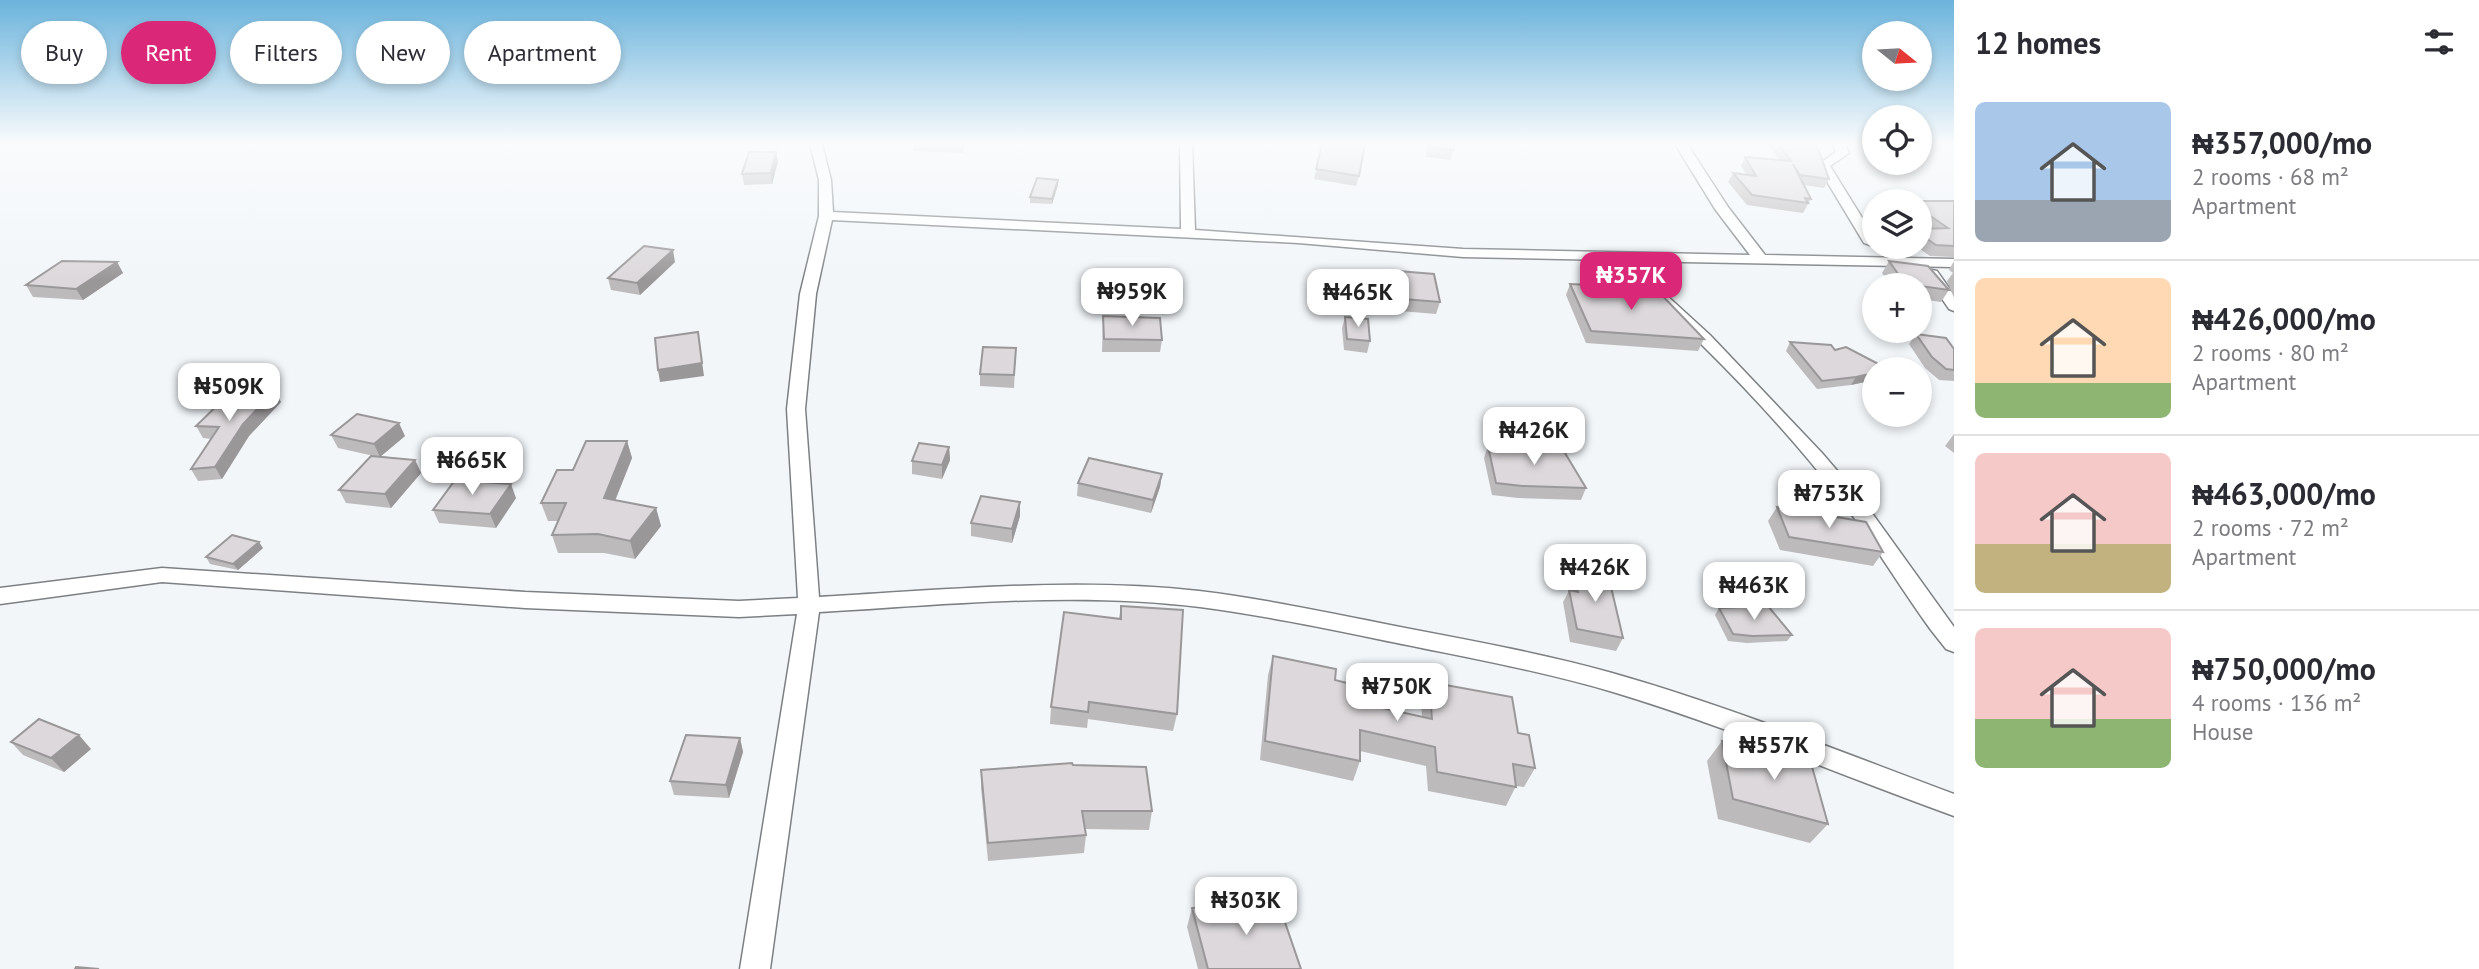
<!DOCTYPE html>
<html lang="en">
<head>
<meta charset="utf-8">
<style>
	body { margin:0; font-family:"PT Sans",sans-serif; background:#f7f7f7; color:#2b2b33; height:100vh; display:flex; flex-direction:column; font-size:26px; white-space:nowrap }
	* { box-sizing:border-box; margin:0 }
	p { font-size:23px; color:#7c7c81 }
	.icon { flex:none; width:38px; height:38px; fill:none; stroke:currentColor; stroke-width:2; stroke-linecap:round; stroke-linejoin:round }
	.map { position:relative; flex:1; overflow:hidden }
	.details { display:flex; flex-direction:column; background:#fff; width:525px }
	.details>* { flex:none }
	.guide { position:absolute; left:21px; top:21px; width:665px; height:63px; display:flex; gap:14px }
	.needle { width:46px; rotate:108deg }
	.tools { position:absolute; left:1862px; top:21px; display:grid; gap:14px }
	.tools a { display:grid; place-items:center; width:70px; height:70px; border-radius:50%; background:#fff; box-shadow:0 4px 10px #0003; font-size:35px }
	.price { position:absolute; translate:-50% -60px; padding:0 16px; border-radius:14px; background:#fff; color:#222; font-size:23px; line-height:46px; filter:drop-shadow(0 2px 4px #0008) }
	.price::after { content:''; position:absolute; left:50%; top:42px; width:21px; height:16px; margin-left:-10px; background:inherit; clip-path:polygon(0 0,100% 0,50% 100%) }
	.price.selected { background:#db2777; color:#fff }
	ul { padding:0; list-style:none }
	li { display:flex; align-items:center; gap:21px; height:175px; padding:0 21px }
	li+li { border-top:2px solid #e1e1e2 }
	li span { display:grid; place-items:center; flex:none; width:196px; height:140px; border-radius:10px; color:#555 }
	li>.icon { margin-inline-start:auto }
	span .icon { width:84px; height:84px; fill:#fffc; stroke-width:1 }
	li b { font-size:30px }
	h2 { display:flex; justify-content:space-between; align-items:center; height:84px; padding:0 21px; font-size:30px }
	.pill { padding:0 24px; border-radius:32px; background:#fff; box-shadow:0 4px 10px #0003; font-size:24px; line-height:63px }
	.pill.selected { background:#db2777; color:#fff }
	main { display:flex; flex:1; min-height:0 }
	.map>svg:first-child { display:block }
</style>
</head>
<body>
<main>
<div class="map">
<svg width="1954" height="969" viewBox="0 0 1954 969">
	<rect width="100%" height="100%" fill="#f2f6f9"/>
	<g fill="none" stroke-linecap="round" stroke-linejoin="round">
		<g stroke="#7d8083" stroke-width="3">
			<path id="minor" d="M 810,144 L 822,144 L 831,180 L 833,212 L 1181,229 L 1180,144 L 1192,144 L 1195,230 L 1463,249 L 1750,255 L 1715,209 L 1675,144 L 1687,144 L 1728,207 L 1765,255 L 1954,259 L 1954,267 L 1629,261 L 1710,335 L 1822,453 L 1864,502 L 1954,627 L 1954,652 L 1946,649 L 1931,630 C 1899,586 1871,538 1837,495 C 1770,409 1692,332 1611,260 L 1463,257 L 1298,243 L 832,220 L 816,294 L 805,409 L 819,597 C 945,590 1074,577 1199,591 C 1265,599 1330,613 1395,626 C 1467,640 1541,653 1612,673 C 1728,706 1841,752 1954,794 L 1954,816 C 1840,775 1729,727 1613,692 C 1546,672 1475,659 1407,645 C 1338,631 1269,616 1200,607 C 1074,591 944,605 819,612 L 770,969 L 740,969 L 797,614 L 739,617 L 525,608 L 162,582 L 0,604 L 0,588 L 162,568 L 525,592 L 739,601 L 798,598 L 787,409 L 800,294 L 819,216 L 819,180 Z
				M 1833,144 L 1845,144 L 1849,153 L 1830,166 L 1874,237 L 1876,247 L 1864,243 L 1817,165 L 1836,152 Z
				M 1932,270 L 1937,271 L 1954,295 L 1954,311 L 1949,309 L 1925,274 Z"/>
		</g>
		<use href="#minor" fill="#fff" fill-rule="evenodd"/>
	</g>
	<path fill="#bdbabc" d="M 913,144 L 966,144 L 963,153 L 913,151 Z
		M 1322,144 L 1359,176 L 1356,186 L 1314,179 Z
		M 1427,144 L 1454,144 L 1451,160 L 1426,157 Z
		M 1768,144 L 1815,144 L 1829,179 L 1824,188 L 1804,185 L 1811,199 L 1803,213 L 1747,205 L 1728,182 L 1733,173 L 1746,174 L 1741,166 L 1745,157 L 1779,160 Z
		M 1920,144 L 1934,144 L 1931,148 L 1920,146 Z
		M 778,162 L 772,184 L 744,185 L 742,174 Z
		M 1058,185 L 1052,204 L 1030,203 L 1030,197 Z
		M 1907,201 L 1954,201 L 1954,257 L 1930,256 L 1917,247 L 1920,247 L 1920,229 L 1928,229 L 1920,223 L 1920,201 Z
		M 1889,261 L 1949,290 L 1941,302 L 1920,299 L 1920,285 L 1891,285 L 1882,273 Z
		M 1954,261 L 1954,298 L 1947,281 L 1953,273 L 1949,270 Z
		M 117,262 L 123,273 L 83,300 L 33,297 L 26,285 Z
		M 675,262 L 640,295 L 611,290 L 608,278 Z
		M 1398,271 L 1440,302 L 1436,314 L 1400,311 L 1395,283 Z
		M 1570,284 L 1704,339 L 1698,351 L 1586,343 L 1566,295 Z
		M 1103,316 L 1162,340 L 1160,352 L 1102,352 Z
		M 1345,317 L 1370,341 L 1367,353 L 1344,350 L 1342,328 Z
		M 1916,334 L 1954,349 L 1954,381 L 1939,380 L 1925,368 L 1909,344 Z
		M 1790,342 L 1835,350 L 1874,369 L 1874,380 L 1851,385 L 1817,389 L 1786,351 Z
		M 1016,348 L 1014,388 L 980,386 L 980,374 Z
		M 281,402 L 249,436 L 222,479 L 198,481 L 191,469 L 211,439 L 203,438 L 196,426 Z
		M 1954,434 L 1954,453 L 1945,446 Z
		M 331,435 L 405,436 L 381,456 L 415,460 L 421,473 L 391,508 L 346,503 L 339,490 L 374,456 L 338,448 Z
		M 627,441 L 632,458 L 615,500 L 656,508 L 661,526 L 635,559 L 604,553 L 558,553 L 552,535 L 558,521 L 548,521 L 541,503 L 573,470 Z
		M 1488,446 L 1586,488 L 1581,500 L 1518,498 L 1492,495 L 1484,458 Z
		M 949,447 L 950,460 L 942,479 L 912,474 L 912,461 Z
		M 1162,474 L 1160,487 L 1151,513 L 1077,496 L 1078,483 Z
		M 516,498 L 496,528 L 439,523 L 433,510 Z
		M 1777,507 L 1883,552 L 1873,566 L 1780,550 L 1768,521 Z
		M 1020,516 L 1012,543 L 971,536 L 971,523 Z
		M 263,548 L 238,570 L 210,564 L 206,557 Z
		M 1572,568 L 1623,638 L 1616,651 L 1570,642 L 1563,602 L 1569,591 L 1566,581 Z
		M 1121,606 L 1177,714 L 1173,731 L 1088,719 L 1087,728 L 1050,724 L 1051,707 L 1119,618 Z
		M 1719,608 L 1792,635 L 1787,641 L 1747,643 L 1728,641 L 1715,615 Z
		M 1273,656 L 1335,680 L 1355,702 L 1422,717 L 1421,702 L 1429,682 L 1518,733 L 1535,768 L 1524,787 L 1516,786 L 1506,806 L 1428,791 L 1426,766 L 1360,751 L 1360,761 L 1353,781 L 1260,760 L 1268,675 Z
		M 740,738 L 743,752 L 729,798 L 674,795 L 670,781 Z
		M 1722,741 L 1828,824 L 1810,843 L 1718,819 L 1707,761 Z
		M 11,742 L 91,749 L 64,772 L 23,755 Z
		M 1073,765 L 1152,811 L 1149,830 L 1085,829 L 1086,835 L 1084,853 L 988,861 L 981,788 L 981,770 Z
		M 1192,908 L 1301,969 L 1198,969 L 1187,927 Z"/>
	<path fill="#9a9799" d="M 776,152 L 778,162 L 772,184 L 771,173 Z
		M 1058,180 L 1058,185 L 1052,204 L 1052,199 Z
		M 673,250 L 675,262 L 640,295 L 637,283 Z
		M 117,262 L 123,273 L 83,300 L 76,289 Z
		M 698,332 L 704,376 L 660,382 L 658,370 Z
		M 1874,373 L 1874,380 L 1851,385 L 1856,377 Z
		M 275,390 L 281,402 L 249,436 L 222,479 L 215,467 L 243,424 Z
		M 399,423 L 405,436 L 380,457 L 374,444 Z
		M 627,441 L 632,458 L 609,516 L 604,498 Z
		M 949,447 L 950,460 L 942,479 L 942,465 Z
		M 415,460 L 421,473 L 391,508 L 385,494 Z
		M 1162,474 L 1160,487 L 1151,513 L 1153,500 Z
		M 511,484 L 516,498 L 496,528 L 490,514 Z
		M 1020,502 L 1020,516 L 1012,543 L 1012,529 Z
		M 656,508 L 661,526 L 635,559 L 630,541 Z
		M 259,542 L 263,548 L 238,570 L 233,564 Z
		M 79,735 L 91,749 L 64,772 L 51,758 Z
		M 740,738 L 743,752 L 729,798 L 726,785 Z"/>
	<path fill="#dcd8db" stroke="#9a9799" stroke-width="2" d="M 1322,144 L 1365,144 L 1359,176 L 1316,169 Z
		M 1429,144 L 1454,144 L 1454,150 L 1429,147 Z
		M 1778,144 L 1815,144 L 1820,154 L 1829,179 L 1800,175 L 1793,164 L 1811,199 L 1805,198 L 1808,203 L 1752,195 L 1733,173 L 1756,176 L 1745,157 L 1791,161 Z
		M 749,152 L 776,152 L 771,173 L 742,174 Z
		M 1037,178 L 1058,180 L 1052,199 L 1030,197 Z
		M 1907,201 L 1954,201 L 1954,246 L 1936,245 L 1920,234 L 1920,229 L 1948,228 L 1920,209 L 1920,201 Z
		M 644,246 L 673,250 L 637,283 L 608,278 Z
		M 62,261 L 117,262 L 76,289 L 26,285 Z
		M 1889,261 L 1928,266 L 1949,290 L 1920,286 L 1920,285 L 1906,285 Z
		M 1398,271 L 1434,274 L 1440,302 L 1403,299 Z
		M 1570,284 L 1655,288 L 1704,339 L 1591,331 Z
		M 1103,316 L 1160,318 L 1162,340 L 1104,339 Z
		M 1345,317 L 1368,319 L 1370,341 L 1347,339 Z
		M 698,332 L 702,363 L 658,370 L 655,338 Z
		M 1916,334 L 1946,338 L 1954,349 L 1954,370 L 1946,369 L 1932,357 Z
		M 1790,342 L 1831,345 L 1835,350 L 1846,347 L 1888,369 L 1874,369 L 1874,373 L 1856,377 L 1822,381 Z
		M 983,347 L 1016,348 L 1014,375 L 980,374 Z
		M 234,389 L 275,390 L 243,424 L 215,467 L 191,469 L 219,427 L 196,426 Z
		M 357,414 L 399,423 L 374,444 L 331,435 Z
		M 586,441 L 627,441 L 604,498 L 656,508 L 630,541 L 598,534 L 552,535 L 566,503 L 541,503 L 557,470 L 573,470 Z
		M 919,443 L 949,447 L 942,465 L 912,461 Z
		M 1488,446 L 1562,448 L 1586,488 L 1522,486 L 1496,483 Z
		M 371,456 L 415,460 L 385,494 L 339,490 Z
		M 1089,458 L 1162,474 L 1153,500 L 1078,483 Z
		M 455,480 L 511,484 L 490,514 L 433,510 Z
		M 981,496 L 1020,502 L 1012,529 L 971,523 Z
		M 1777,507 L 1866,522 L 1883,552 L 1789,537 Z
		M 232,535 L 259,542 L 233,564 L 206,557 Z
		M 1572,568 L 1608,574 L 1623,638 L 1577,629 L 1569,590 L 1578,592 Z
		M 1121,606 L 1183,610 L 1177,714 L 1089,702 L 1088,712 L 1051,707 L 1064,612 L 1121,619 Z
		M 1768,606 L 1792,635 L 1752,636 L 1733,634 L 1719,608 Z
		M 1273,656 L 1336,669 L 1335,680 L 1355,685 L 1355,702 L 1432,719 L 1429,682 L 1512,697 L 1518,733 L 1529,735 L 1535,768 L 1513,764 L 1516,787 L 1437,772 L 1435,747 L 1360,730 L 1360,761 L 1265,741 Z
		M 39,719 L 79,735 L 51,758 L 11,742 Z
		M 686,735 L 740,738 L 726,785 L 670,781 Z
		M 1722,741 L 1811,763 L 1828,824 L 1733,799 Z
		M 1072,763 L 1073,765 L 1146,767 L 1152,811 L 1082,811 L 1086,835 L 988,843 L 981,770 Z
		M 1277,899 L 1301,969 L 1208,969 L 1192,908 Z
		M 76,967 L 99,969 L 75,969 Z"/>
	<linearGradient id="sky" x2="0" y2="1"><stop stop-color="#6bb3dc"/><stop offset="0.51" stop-color="#f9fbfc"/><stop offset="1" stop-color="#f9fbfc" stop-opacity="0"/></linearGradient>
	<rect width="1954" height="280" fill="url(#sky)"/>
</svg>
<div class="tools">
<a><svg class="needle" viewBox="-14 -14 28 28"><path d="M0-13l5 13h-10z" fill="#e53935"/><path d="M0 13l5-13h-10z" fill="#7c7c81"/></svg></a>
<a><svg class="icon" aria-label="locate" viewBox="0 0 24 24"><circle cx="12" cy="12" r="6"/><path d="M12 2v4M12 18v4M2 12h4M18 12h4"/></svg></a>
<a><svg class="icon" aria-label="layers" viewBox="0 0 24 24"><path d="M12 4l9 5-9 5-9-5zM3 14l9 5 9-5"/></svg></a>
<a>+</a>
<a>−</a>
</div>
<b class="price selected" style="left:1631px;top:312px">₦357K</b>
<b class="price" style="left:1132px;top:328px">₦959K</b>
<b class="price" style="left:1358px;top:329px">₦465K</b>
<b class="price" style="left:229px;top:423px">₦509K</b>
<b class="price" style="left:1534px;top:467px">₦426K</b>
<b class="price" style="left:472px;top:497px">₦665K</b>
<b class="price" style="left:1829px;top:530px">₦753K</b>
<b class="price" style="left:1595px;top:604px">₦426K</b>
<b class="price" style="left:1754px;top:622px">₦463K</b>
<b class="price" style="left:1397px;top:723px">₦750K</b>
<b class="price" style="left:1774px;top:782px">₦557K</b>
<b class="price" style="left:1246px;top:937px">₦303K</b>
<div class="guide">
<a class="pill">Buy</a>
<a class="pill selected">Rent</a>
<a class="pill">Filters</a>
<a class="pill">New</a>
<a class="pill">Apartment</a>
</div>
</div>
<section class="details">
<h2>12 homes<svg class="icon" aria-label="filters" viewBox="0 0 24 24"><path d="M4 7h16M4 17h16"/><circle cx="9" cy="7" r="2"/><circle cx="15" cy="17" r="2"/></svg></h2>
<ul>
<li><span style="background:linear-gradient(#a9c7e8 70%,#9aa5b1 0)"><svg class="icon" aria-label="home" viewBox="0 0 24 24"><path d="M3 11l9-7 9 7M6 9v11h12V9"/></svg></span><div><b>₦357,000/mo</b><p>2 rooms · 68 m²</p><p>Apartment</p></div></li>
<li><span style="background:linear-gradient(#ffd9b3 75%,#8fb573 0)"><svg class="icon" aria-label="home" viewBox="0 0 24 24"><path d="M3 11l9-7 9 7M6 9v11h12V9"/></svg></span><div><b>₦426,000/mo</b><p>2 rooms · 80 m²</p><p>Apartment</p></div></li>
<li><span style="background:linear-gradient(#f6c9c9 65%,#c2b280 0)"><svg class="icon" aria-label="home" viewBox="0 0 24 24"><path d="M3 11l9-7 9 7M6 9v11h12V9"/></svg></span><div><b>₦463,000/mo</b><p>2 rooms · 72 m²</p><p>Apartment</p></div></li>
<li><span style="background:linear-gradient(#f6c9c9 65%,#8fb573 0)"><svg class="icon" aria-label="home" viewBox="0 0 24 24"><path d="M3 11l9-7 9 7M6 9v11h12V9"/></svg></span><div><b>₦750,000/mo</b><p>4 rooms · 136 m²</p><p>House</p></div></li>
</ul>
</section>
</main>
</body>
</html>
